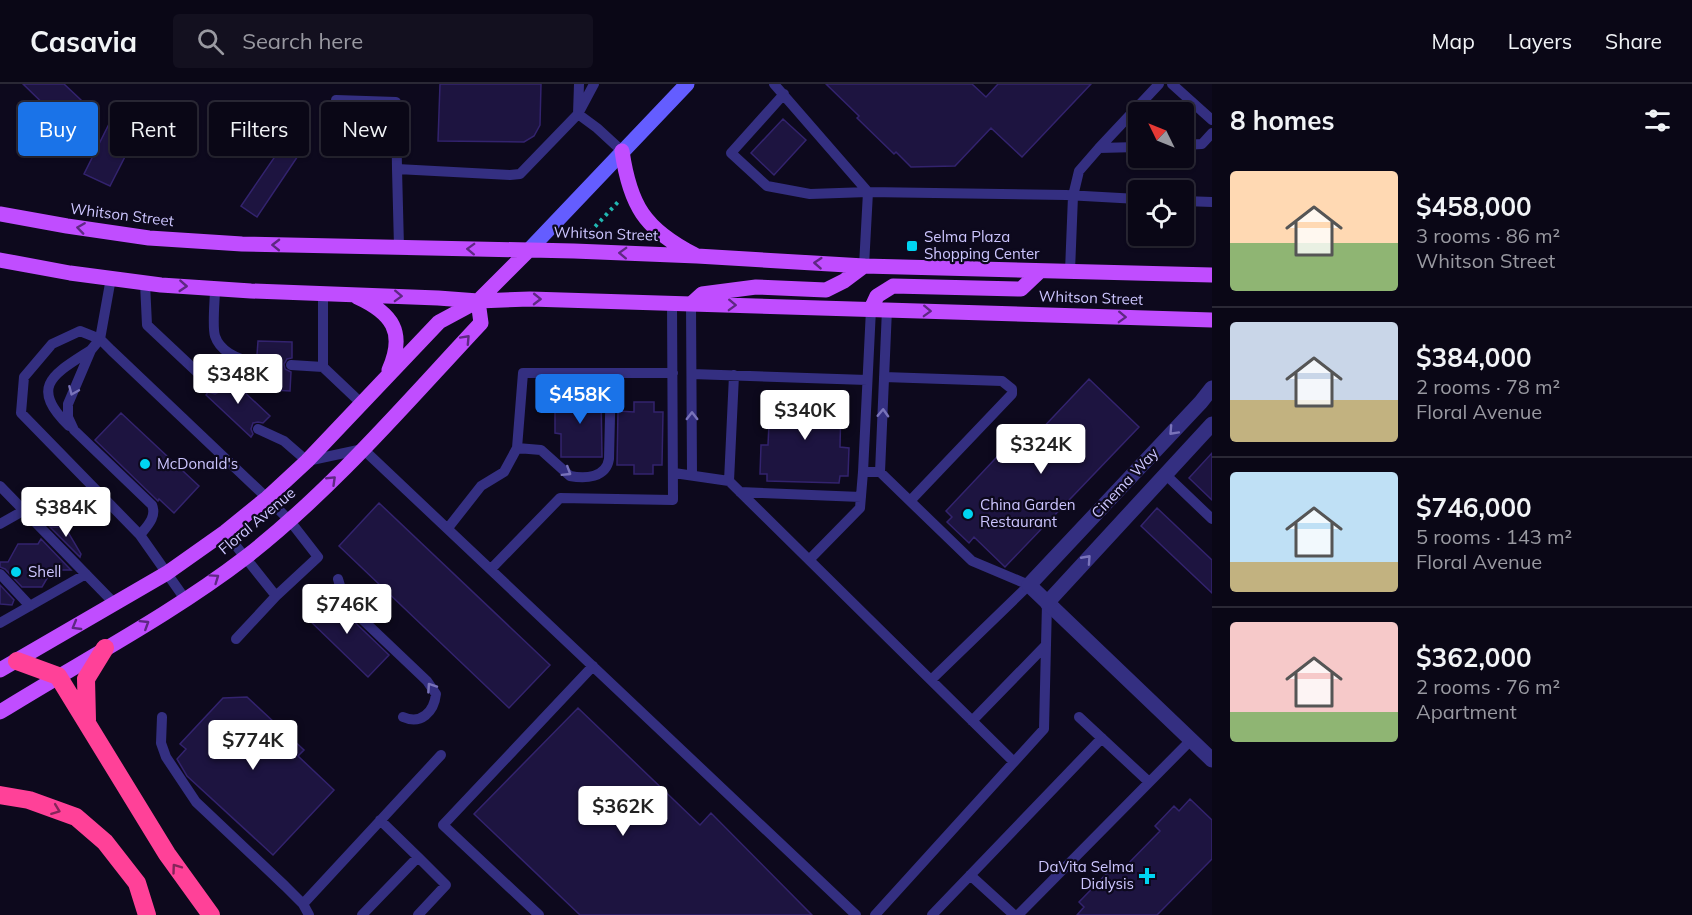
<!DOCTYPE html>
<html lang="en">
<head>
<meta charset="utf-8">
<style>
	body { margin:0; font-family:Mulish,sans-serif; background:#13101f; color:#f1f3f6; height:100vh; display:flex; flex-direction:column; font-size:22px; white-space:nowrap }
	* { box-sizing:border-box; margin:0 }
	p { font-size:20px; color:#9999a1 }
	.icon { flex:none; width:33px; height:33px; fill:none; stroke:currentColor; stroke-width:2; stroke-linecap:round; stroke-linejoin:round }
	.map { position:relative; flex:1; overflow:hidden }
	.sheet { display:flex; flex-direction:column; background:#0a0716; width:480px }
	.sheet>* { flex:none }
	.hud { position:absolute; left:18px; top:18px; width:570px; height:54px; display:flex; gap:12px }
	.needle { width:39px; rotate:313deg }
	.buttons { position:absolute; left:1128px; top:18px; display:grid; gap:12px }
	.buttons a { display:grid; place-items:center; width:66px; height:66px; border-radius:6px; background:#0a0716; box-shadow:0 2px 4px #0004,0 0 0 2px #2a2835; font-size:30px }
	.price { position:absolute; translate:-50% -51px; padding:0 14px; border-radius:6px; background:#fff; color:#222; font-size:20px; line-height:39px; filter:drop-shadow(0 2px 3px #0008) }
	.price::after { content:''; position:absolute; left:50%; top:36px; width:18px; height:14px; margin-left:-9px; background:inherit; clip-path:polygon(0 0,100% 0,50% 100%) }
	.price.on { background:#1a73e8; color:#fff }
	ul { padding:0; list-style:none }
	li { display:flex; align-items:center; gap:18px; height:150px; padding:0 18px }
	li+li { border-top:2px solid #2a2835 }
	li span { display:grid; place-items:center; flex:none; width:168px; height:120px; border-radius:6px; color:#555 }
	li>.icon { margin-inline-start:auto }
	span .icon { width:72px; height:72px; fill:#fffc; stroke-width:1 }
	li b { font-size:26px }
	h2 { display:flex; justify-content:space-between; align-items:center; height:72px; padding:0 18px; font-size:26px }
	.tag { padding:0 21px; border-radius:6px; background:#0a0716; box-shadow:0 2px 4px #0004,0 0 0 2px #2a2835; font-size:21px; line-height:54px }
	.tag.on { background:#1a73e8; color:#fff }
	header { display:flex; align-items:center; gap:36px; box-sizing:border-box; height:84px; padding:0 30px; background:#0a0716; border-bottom:2px solid #2a2835 }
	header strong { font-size:28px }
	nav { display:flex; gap:33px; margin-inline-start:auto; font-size:21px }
	.search { width:420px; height:54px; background:#13101f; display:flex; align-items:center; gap:15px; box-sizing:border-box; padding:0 21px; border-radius:6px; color:#9999a1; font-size:22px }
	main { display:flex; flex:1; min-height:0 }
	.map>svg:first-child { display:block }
</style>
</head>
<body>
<header>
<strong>Casavia</strong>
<div class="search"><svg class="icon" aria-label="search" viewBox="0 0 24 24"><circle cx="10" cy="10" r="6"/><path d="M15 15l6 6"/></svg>Search here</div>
<nav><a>Map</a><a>Layers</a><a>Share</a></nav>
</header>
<main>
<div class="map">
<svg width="1212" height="831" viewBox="0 0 1212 831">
	<rect width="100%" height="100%" fill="#0d091d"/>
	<path fill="#1d1440" stroke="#33236e" stroke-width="1.5" d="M 23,0 L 64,0 L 81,16 L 61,37 Z
		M 440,0 L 541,0 L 540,41 L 534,52 L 524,58 L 438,57 Z
		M 826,0 L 972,0 L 986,13 L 998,0 L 1091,0 L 1022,73 L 991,44 L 955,82 L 911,83 L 896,68 L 894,70 L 857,34 L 859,32 Z
		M 783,35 L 806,56 L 774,91 L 751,69 Z
		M 109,40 L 135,53 L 110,102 L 84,90 Z
		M 289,52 L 304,63 L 257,133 L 241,122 Z
		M 258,257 L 292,258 L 292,274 L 287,275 L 284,280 L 285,285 L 291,288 L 290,307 L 256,305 L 257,286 L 262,284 L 264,280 L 262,274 L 257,271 Z
		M 225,290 L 270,332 L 263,339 L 258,338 L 253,339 L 251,345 L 253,350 L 251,353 L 206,311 L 208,308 L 215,310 L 219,308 L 220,301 L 218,297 Z
		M 1089,295 L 1139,343 L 1005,483 L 1004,482 L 974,453 L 969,459 L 947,438 L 952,433 L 946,427 L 1010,359 L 1020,368 Z
		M 564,309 L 601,309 L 602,373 L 561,373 L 561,350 L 555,349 L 555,327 L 560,327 L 560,318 L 564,318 Z
		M 784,309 L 829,311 L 829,320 L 841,320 L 840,363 L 849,364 L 848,392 L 840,392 L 839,399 L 767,397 L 767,390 L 760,390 L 761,361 L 768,361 L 770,318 L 784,319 Z
		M 634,318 L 654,318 L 654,328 L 663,328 L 662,381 L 653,381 L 653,390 L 634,390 L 634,381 L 617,381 L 618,327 L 634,328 Z
		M 121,329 L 199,402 L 174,429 L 159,415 L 158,417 L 95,356 Z
		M 1212,369 L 1212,416 L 1189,394 Z
		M 379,419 L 550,581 L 509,624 L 339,462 Z
		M 1157,424 L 1212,476 L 1212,509 L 1141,442 Z
		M 50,443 L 65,443 L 81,470 L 80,473 Z
		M 41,455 L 71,486 L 52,486 L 42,503 L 22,503 L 5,485 L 0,483 L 0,478 L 8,478 L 18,460 L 38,460 Z
		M 0,501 L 14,516 L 12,521 L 0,520 Z
		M 327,509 L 337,518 L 340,524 L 389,571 L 368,593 L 305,532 Z
		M 247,613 L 304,666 L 298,672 L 334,706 L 273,771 L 187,692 L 177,675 L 186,665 L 180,660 L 223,614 Z
		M 578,624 L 700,741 L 711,729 L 812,831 L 580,831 L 474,730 Z
		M 1190,715 L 1212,736 L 1212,775 L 1157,831 L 1077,831 L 1084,823 L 1079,818 L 1115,781 L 1121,787 L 1160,747 L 1155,742 L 1174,722 L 1179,727 Z"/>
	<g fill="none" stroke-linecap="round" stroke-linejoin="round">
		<path stroke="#21b8b2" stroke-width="4" stroke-dasharray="3 4.5" stroke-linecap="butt" d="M 590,148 L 618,118"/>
		<path stroke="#342f81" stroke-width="10" d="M 579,0 L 578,30 L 597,44 L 622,67
			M 774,0 L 868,108 L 864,182
			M 1172,0 L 1212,36
			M 784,10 L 731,69 L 767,102 L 810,110 L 868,108 L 1066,111 L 1138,115
			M 336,16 L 396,18 L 397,85
			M 1184,61 L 1202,60 L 1212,49
			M 1099,64 L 1159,0
			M 1184,117 L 1212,118
			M 399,163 L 397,85 L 510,91 L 520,90 L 578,30 L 594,0
			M 1070,187 L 1073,112 L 1079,87 L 1099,64 L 1138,63
			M 111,194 L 100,255 L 91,266 L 68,320 L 68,333 L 74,346 L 152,421 C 157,433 147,442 140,451
			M 145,199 L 147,241 L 213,303
			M 215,205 C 215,215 212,243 215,252 C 221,270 241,276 257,279
			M 323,210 L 323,283
			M 691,220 L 692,391
			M 291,281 L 323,283 L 361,319
			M 692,290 L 867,296
			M 884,293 L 1002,297 L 1012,305 L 1012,310 L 910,417
			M 69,342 C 28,302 54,290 91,266
			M 258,345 L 284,357 L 307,377 L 363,365 L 856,831
			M 517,364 L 541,366 L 570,392 C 585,395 606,394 609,375 L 611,290
			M 863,388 L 871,225
			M 880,388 L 887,225
			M 674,389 L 729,397 L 1014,678
			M 1165,390 L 1212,435
			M 729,397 L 734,291
			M 0,402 L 115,520
			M 740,408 L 861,413
			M 0,440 L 23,427
			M 448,444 L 481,402 L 504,388 L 517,364 L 523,289 L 673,289
			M 225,448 L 276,512
			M 809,476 L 860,424 L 863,388 L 880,388 L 972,477 L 1029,501 L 931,596
			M 491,485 L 560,414 L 673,416 L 672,219
			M 0,490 L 30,522
			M 338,495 L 345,519 L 427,597 L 436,610 C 434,628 421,641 403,633
			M 185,515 L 140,451 L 21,329 L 24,293 L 52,260 L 80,247 L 100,255 L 111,266 L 267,414 L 290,437 L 318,473 L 276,512 L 236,555
			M 0,539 L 86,490
			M 162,633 L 161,659 L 166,673 L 196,718 L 285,802 L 303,820 L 309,831
			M 1079,633 L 1149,698
			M 972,637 L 1046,561
			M 380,736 L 418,773
			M 970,791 L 1014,831
			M 303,820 L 441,671
			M 362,831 L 418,773 L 446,801 L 418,831
			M 539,831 L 443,741 L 593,582
			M 875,831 L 1044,645 L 1047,519
			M 932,831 L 1102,654
			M 1018,831 L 1191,656"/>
		<path stroke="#342f81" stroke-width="15" d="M 1212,304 L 1201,318 L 1029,501 L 1212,676
			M 1047,519 L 1212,340"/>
		<path stroke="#645dff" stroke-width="15" d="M 529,166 L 687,0"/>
		<path stroke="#c04dff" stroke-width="15" d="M 622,67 C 630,121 644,145 695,171
			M 0,130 L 67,142 L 149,154 L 242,160 L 574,167 L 697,172 L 864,182 L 1212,191
			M 0,176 L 70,189 L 161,201 L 251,207 L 438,214 L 478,217 L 530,215 L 1212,236
			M 357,213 C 392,229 406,248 389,286
			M 691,220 L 702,210 L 756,203 L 826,206 L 844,197 L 864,182
			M 871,225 L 877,212 L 893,202 L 1021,205 L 1040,187
			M 0,586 L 167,489 L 225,448 L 267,414 L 307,377 L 439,238 L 478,217 L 529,166
			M 0,628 C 82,577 169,532 246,473 C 333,405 406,319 481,239 L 478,217"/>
		<path stroke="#ff4198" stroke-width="18" d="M 17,577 L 58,592 L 167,770 L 211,831
			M 87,636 L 86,595 L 105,564
			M 0,711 L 29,716 L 76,733 L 105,758 L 137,799 L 147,831"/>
	</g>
	<defs><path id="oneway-chevron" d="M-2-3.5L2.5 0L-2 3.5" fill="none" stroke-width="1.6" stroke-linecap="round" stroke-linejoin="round" transform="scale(1.5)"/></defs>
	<g stroke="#5e2883">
		<use href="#oneway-chevron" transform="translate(81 144) rotate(-172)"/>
		<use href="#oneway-chevron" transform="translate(276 161) rotate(-179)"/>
		<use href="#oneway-chevron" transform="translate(471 165) rotate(-178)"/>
		<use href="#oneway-chevron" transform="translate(623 169) rotate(-178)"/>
		<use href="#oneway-chevron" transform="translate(818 179) rotate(-176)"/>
		<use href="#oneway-chevron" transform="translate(183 202) rotate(4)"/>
		<use href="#oneway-chevron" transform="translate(398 212) rotate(2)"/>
		<use href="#oneway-chevron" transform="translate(537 215) rotate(1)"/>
		<use href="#oneway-chevron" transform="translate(732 221) rotate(2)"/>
		<use href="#oneway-chevron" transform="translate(927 227) rotate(2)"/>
		<use href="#oneway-chevron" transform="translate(1122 233) rotate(2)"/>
		<use href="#oneway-chevron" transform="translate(466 255) rotate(-47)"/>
		<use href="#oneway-chevron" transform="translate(332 396) rotate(-44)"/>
		<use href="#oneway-chevron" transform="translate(215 494) rotate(-35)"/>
		<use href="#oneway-chevron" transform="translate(145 540) rotate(-32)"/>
		<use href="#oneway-chevron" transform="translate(76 542) rotate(150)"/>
	</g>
	<g stroke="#7973ba">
		<use href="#oneway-chevron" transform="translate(73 307) rotate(113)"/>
		<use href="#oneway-chevron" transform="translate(883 329) rotate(-88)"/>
		<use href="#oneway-chevron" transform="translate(692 332) rotate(-90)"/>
		<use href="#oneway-chevron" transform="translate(1173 347) rotate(133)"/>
		<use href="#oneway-chevron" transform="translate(567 388) rotate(32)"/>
		<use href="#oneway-chevron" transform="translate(1087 475) rotate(-48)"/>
		<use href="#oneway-chevron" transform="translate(431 603) rotate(-124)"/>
	</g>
	<g stroke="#86255a">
		<use href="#oneway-chevron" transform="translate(56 726) rotate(21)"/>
		<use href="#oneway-chevron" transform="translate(176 784) rotate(-126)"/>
	</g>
	<g fill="#00d4f1" stroke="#0d091d" stroke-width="2">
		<rect x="906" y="156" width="12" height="12" rx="3"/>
		<circle cx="145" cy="380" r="6"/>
		<circle cx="968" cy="430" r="6"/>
		<circle cx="16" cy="488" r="6"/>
		<path d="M1144 783h6v6h6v6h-6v6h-6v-6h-6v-6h6z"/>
	</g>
	<g text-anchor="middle" stroke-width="4.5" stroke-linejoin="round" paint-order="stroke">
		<g font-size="15" fill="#cdc6ff" stroke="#0d091d">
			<text transform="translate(122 131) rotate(7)" y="5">Whitson Street</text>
			<text transform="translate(606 150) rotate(2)" y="5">Whitson Street</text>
			<text transform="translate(1091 214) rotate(2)" y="5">Whitson Street</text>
			<text transform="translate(1125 399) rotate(-47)" y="5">Cinema Way</text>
			<text transform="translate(257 437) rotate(-40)" y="5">Floral Avenue</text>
		</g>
		<g font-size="15" fill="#cdc6ff" stroke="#0d091d" text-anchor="start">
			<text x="924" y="158">Selma Plaza<tspan x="924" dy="17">Shopping Center</tspan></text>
			<text x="157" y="385">McDonald's</text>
			<text x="980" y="426">China Garden<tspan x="980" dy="17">Restaurant</tspan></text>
			<text x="28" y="493">Shell</text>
			<text x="1134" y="788" text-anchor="end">DaVita Selma<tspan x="1134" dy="17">Dialysis</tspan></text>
		</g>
	</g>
</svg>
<div class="buttons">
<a><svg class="needle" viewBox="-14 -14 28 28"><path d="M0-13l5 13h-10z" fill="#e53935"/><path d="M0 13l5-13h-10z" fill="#9999a1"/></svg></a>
<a><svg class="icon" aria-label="locate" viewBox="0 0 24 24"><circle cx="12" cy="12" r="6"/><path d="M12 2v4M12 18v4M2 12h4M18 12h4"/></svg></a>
</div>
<b class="price" style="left:238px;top:321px">$348K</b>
<b class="price on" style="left:580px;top:341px">$458K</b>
<b class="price" style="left:805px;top:357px">$340K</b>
<b class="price" style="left:1041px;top:391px">$324K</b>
<b class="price" style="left:66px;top:454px">$384K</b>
<b class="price" style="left:347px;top:551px">$746K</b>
<b class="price" style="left:253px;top:687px">$774K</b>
<b class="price" style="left:623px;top:753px">$362K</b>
<div class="hud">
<a class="tag on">Buy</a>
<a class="tag">Rent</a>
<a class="tag">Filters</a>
<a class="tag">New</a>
</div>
</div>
<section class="sheet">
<h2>8 homes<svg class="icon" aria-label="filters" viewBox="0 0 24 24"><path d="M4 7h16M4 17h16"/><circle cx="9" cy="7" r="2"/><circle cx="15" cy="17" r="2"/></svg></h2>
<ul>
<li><span style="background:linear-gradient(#ffd9b3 60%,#8fb573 0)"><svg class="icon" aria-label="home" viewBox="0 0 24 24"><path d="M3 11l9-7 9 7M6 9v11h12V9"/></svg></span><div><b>$458,000</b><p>3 rooms · 86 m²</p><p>Whitson Street</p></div></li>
<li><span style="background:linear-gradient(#c9d6e8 65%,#c2b280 0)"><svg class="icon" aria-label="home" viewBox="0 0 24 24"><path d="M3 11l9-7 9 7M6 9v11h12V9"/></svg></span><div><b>$384,000</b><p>2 rooms · 78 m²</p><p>Floral Avenue</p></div></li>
<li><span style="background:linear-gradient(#bfe0f5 75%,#c2b280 0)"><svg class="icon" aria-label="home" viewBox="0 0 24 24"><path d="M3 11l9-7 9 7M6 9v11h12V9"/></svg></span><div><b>$746,000</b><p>5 rooms · 143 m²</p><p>Floral Avenue</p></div></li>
<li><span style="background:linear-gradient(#f6c9c9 75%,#8fb573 0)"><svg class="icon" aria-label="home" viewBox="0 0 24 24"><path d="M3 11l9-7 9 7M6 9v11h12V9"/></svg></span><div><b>$362,000</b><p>2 rooms · 76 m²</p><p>Apartment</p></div></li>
</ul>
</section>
</main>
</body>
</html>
